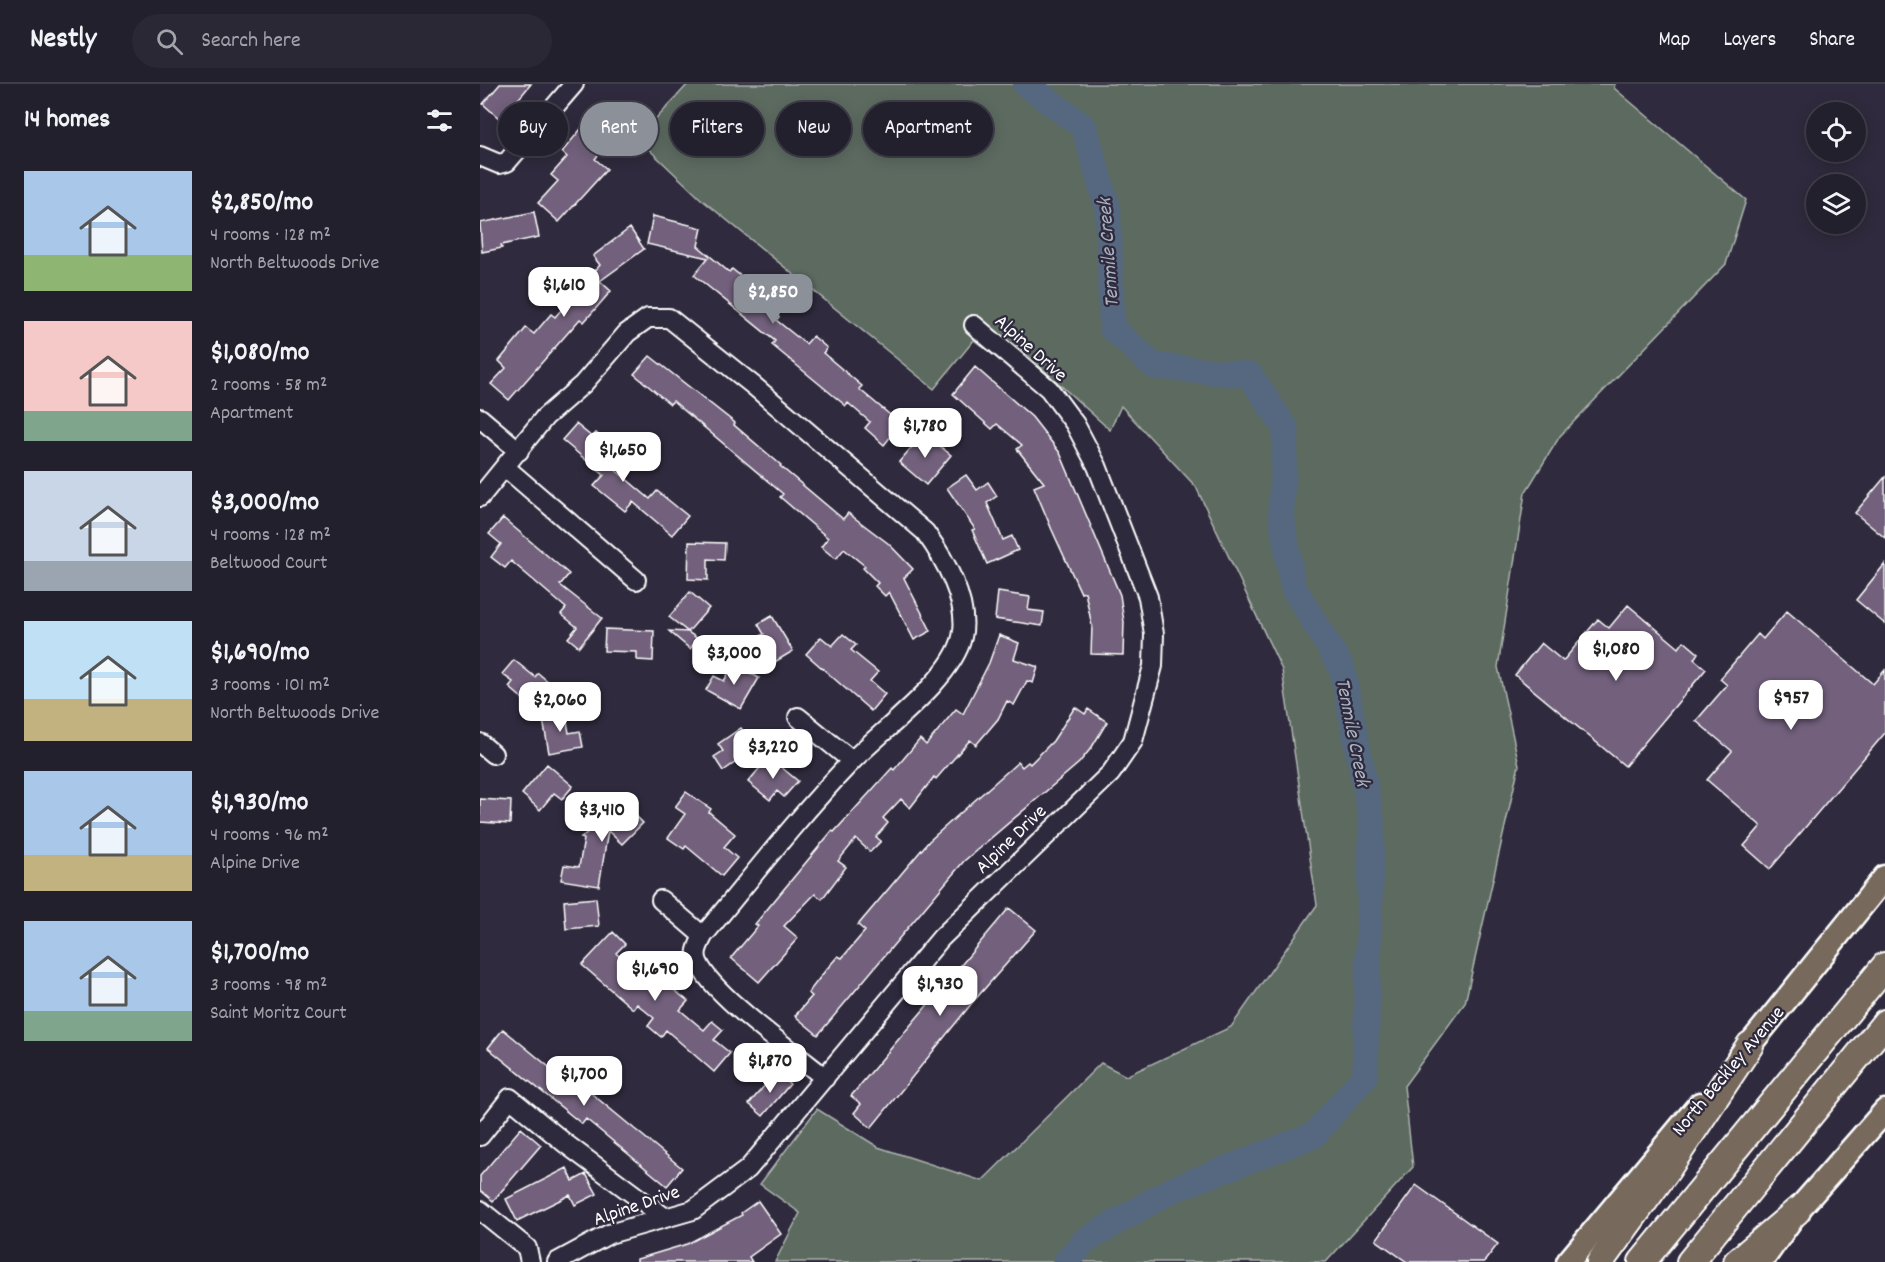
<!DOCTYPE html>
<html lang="en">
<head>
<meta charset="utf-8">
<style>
	body { margin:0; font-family:Dekko,sans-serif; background:#2b2836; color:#f1f3f6; height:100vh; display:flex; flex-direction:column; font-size:22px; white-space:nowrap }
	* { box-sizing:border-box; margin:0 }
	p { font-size:20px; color:#a3a3aa }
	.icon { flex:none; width:33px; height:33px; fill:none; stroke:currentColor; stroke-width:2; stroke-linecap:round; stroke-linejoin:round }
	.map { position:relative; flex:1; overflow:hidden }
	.details { display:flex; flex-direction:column; background:#23202e; width:480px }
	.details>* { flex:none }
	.hud { position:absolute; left:18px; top:18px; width:570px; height:54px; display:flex; gap:12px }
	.controls { position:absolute; left:1326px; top:18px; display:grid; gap:12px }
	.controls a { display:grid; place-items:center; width:60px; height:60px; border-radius:50%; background:#23202e; box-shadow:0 3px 15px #0003,0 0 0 2px #403e4a; font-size:30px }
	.price { position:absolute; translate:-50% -51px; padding:0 14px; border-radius:12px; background:#fff; color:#222; font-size:20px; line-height:39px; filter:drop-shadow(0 2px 3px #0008) }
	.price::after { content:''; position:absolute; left:50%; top:36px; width:18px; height:14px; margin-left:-9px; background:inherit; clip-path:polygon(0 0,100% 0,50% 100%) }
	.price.selected { background:#8c9099; color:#fff }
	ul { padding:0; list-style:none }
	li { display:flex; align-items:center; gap:18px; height:150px; padding:0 24px }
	li span { display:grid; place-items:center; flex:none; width:168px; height:120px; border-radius:0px; color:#555 }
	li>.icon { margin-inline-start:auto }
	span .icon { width:72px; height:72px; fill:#fffc; stroke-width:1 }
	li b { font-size:26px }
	h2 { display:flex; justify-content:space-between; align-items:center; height:72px; padding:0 24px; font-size:26px }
	.tag { padding:0 21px; border-radius:27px; background:#23202e; box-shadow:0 3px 15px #0003,0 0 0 2px #403e4a; font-size:21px; line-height:54px }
	.tag.selected { background:#8c9099; color:#fff }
	header { display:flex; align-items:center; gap:36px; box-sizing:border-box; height:84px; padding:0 30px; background:#23202e; border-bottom:2px solid #403e4a }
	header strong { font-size:28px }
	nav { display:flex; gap:33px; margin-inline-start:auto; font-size:21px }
	.search { width:420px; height:54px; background:#2b2836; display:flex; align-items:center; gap:15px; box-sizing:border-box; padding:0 21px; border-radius:33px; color:#a3a3aa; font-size:22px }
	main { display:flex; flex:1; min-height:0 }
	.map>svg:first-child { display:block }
</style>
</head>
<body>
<header>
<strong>Nestly</strong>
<div class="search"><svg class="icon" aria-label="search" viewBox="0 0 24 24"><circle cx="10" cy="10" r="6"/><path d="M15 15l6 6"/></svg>Search here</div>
<nav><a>Map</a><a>Layers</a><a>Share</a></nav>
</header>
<main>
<section class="details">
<h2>14 homes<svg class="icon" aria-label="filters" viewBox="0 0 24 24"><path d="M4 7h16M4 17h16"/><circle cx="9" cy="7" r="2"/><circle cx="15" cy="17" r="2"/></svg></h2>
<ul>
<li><span style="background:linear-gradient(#a9c7e8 70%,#8fb573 0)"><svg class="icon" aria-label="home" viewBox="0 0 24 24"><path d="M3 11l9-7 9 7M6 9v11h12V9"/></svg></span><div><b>$2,850/mo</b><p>4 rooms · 128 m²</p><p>North Beltwoods Drive</p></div></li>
<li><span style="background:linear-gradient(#f6c9c9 75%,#7fa58c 0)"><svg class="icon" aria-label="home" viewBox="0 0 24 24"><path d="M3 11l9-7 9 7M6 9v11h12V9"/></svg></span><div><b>$1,080/mo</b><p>2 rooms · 58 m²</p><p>Apartment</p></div></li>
<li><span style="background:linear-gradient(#c9d6e8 75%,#9aa5b1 0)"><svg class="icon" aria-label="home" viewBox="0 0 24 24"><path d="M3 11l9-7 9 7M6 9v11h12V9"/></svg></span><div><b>$3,000/mo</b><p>4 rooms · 128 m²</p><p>Beltwood Court</p></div></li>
<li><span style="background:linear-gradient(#bfe0f5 65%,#c2b280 0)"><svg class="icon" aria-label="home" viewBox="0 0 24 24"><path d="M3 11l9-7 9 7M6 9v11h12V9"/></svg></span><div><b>$1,690/mo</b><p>3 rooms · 101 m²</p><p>North Beltwoods Drive</p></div></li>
<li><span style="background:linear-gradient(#a9c7e8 70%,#c2b280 0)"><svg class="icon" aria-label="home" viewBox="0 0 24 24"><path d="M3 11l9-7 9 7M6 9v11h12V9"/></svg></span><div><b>$1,930/mo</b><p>4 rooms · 96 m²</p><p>Alpine Drive</p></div></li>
<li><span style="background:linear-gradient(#a9c7e8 75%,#7fa58c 0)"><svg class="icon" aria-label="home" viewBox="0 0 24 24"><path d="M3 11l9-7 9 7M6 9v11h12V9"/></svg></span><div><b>$1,700/mo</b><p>3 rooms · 98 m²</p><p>Saint Moritz Court</p></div></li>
</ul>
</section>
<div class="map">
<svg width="1405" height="1178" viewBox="0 0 1405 1178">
	<rect width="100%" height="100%" fill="#2f2a3d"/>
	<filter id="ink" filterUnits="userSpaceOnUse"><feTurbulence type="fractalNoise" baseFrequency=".0167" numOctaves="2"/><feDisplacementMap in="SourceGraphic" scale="12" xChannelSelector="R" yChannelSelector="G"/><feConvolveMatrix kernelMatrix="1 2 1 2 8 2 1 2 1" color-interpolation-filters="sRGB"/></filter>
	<g filter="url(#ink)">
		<path fill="#5c6b61" stroke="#aeb5b0" stroke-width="1.5" d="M 208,0 L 1135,0 L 1134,4 L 1266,116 L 1246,180 L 1080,352 L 1045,409 L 1018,583 L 1039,681 L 985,919 L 924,1002 L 933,1083 L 846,1178 L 295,1178 L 320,1129 L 280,1100 L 337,1025 L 398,1063 L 502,1097 L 621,979 L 646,992 L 751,943 L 837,821 L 802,586 L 716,403 L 641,322 L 630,346 L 536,261 L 522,278 L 494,256 L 454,305 L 221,115 L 158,55 Z"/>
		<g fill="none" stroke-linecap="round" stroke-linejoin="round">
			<path stroke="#546780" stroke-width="26" d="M 546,0 L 604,43 L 628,125 L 632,244 L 674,282 L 770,291 L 806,345 L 801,428 L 813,503 L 862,584 L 892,738 L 885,992 L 834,1051 L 691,1106 L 606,1156 L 586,1178"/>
		</g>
		<path fill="#72617c" stroke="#fff" stroke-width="1.5" d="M 20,0 L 51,0 L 21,36 L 3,20 Z
			M 105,40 L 128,59 L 115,75 L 127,85 L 79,138 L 58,119 L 78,97 L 71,91 L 87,73 L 82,68 Z
			M 54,128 L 59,153 L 21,161 L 22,164 L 2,168 L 0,139 Z
			M 173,132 L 222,144 L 218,162 L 249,188 L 252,185 L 273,202 L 276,199 L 288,209 L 281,218 L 299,233 L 296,236 L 326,260 L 333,252 L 347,264 L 343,269 L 382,302 L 379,305 L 421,340 L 404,361 L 385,344 L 390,338 L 368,319 L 366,322 L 292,261 L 295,257 L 214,191 L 228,174 L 167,160 Z
			M 150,144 L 164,165 L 120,197 L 131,207 L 104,238 L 100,235 L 29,316 L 11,300 L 26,284 L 19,277 L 46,244 L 54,250 L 71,230 L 75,233 L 120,181 L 113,172 Z
			M 170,272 L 255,339 L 254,341 L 301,381 L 300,382 L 363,435 L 368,429 L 409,460 L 433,485 L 424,494 L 451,547 L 434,556 L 409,508 L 405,512 L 395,502 L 398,499 L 383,484 L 385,482 L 364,465 L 356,475 L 341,463 L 348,454 L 300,413 L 303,410 L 193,317 L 190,320 L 154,290 Z
			M 495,283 L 552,333 L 580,369 L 640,511 L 644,538 L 643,571 L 611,570 L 612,542 L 605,508 L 601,509 L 572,446 L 554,403 L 564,399 L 537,365 L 542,361 L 517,340 L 512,345 L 473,310 Z
			M 96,340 L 112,353 L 116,349 L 129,360 L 119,372 L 170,415 L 177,407 L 208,432 L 192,451 L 153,418 L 145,427 L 114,402 L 124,391 L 82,356 Z
			M 444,349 L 471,371 L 446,401 L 419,378 Z
			M 486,391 L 497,406 L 508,398 L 517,412 L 507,419 L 523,456 L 532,452 L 538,466 L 507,480 L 492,446 L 495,445 L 467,404 Z
			M 1405,393 L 1405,454 L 1375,429 Z
			M 23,434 L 89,490 L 80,501 L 122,534 L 99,563 L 88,554 L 97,543 L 81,530 L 86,524 L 31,477 L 25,484 L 11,473 L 21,460 L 9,450 Z
			M 209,458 L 245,459 L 244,476 L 228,475 L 228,496 L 208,495 Z
			M 1405,480 L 1405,540 L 1376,516 Z
			M 210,508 L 229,524 L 208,548 L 218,555 L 210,565 L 189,547 L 208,548 L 189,533 Z
			M 518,508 L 550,513 L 548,526 L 564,528 L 562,542 L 515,535 Z
			M 1148,521 L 1199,564 L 1204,557 L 1218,569 L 1214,575 L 1226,585 L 1145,682 L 1035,591 L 1061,559 L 1083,577 L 1118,535 L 1129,544 Z
			M 1307,527 L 1393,600 L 1405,586 L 1405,649 L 1290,785 L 1264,762 L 1281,742 L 1227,696 L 1252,667 L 1216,637 L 1247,601 L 1240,595 L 1278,550 L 1283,555 Z
			M 292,532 L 313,567 L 283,585 L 268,560 L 284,550 L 278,540 Z
			M 125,545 L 174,547 L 173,577 L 157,576 L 157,568 L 124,567 Z
			M 363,550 L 376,561 L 371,566 L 398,588 L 390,597 L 405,610 L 391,627 L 326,570 L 341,553 L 352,562 Z
			M 519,551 L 539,559 L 534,575 L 558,583 L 553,599 L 547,597 L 534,621 L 527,617 L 518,635 L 496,661 L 490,656 L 456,695 L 454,693 L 430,724 L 421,715 L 403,734 L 408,739 L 396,753 L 401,757 L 390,768 L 376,755 L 358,777 L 366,783 L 342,815 L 335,810 L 304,842 L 318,854 L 279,898 L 251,874 L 278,842 L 275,840 L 352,747 L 354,748 L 412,684 L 414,686 L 440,655 L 446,661 L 476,625 L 483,630 L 509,579 Z
			M 34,576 L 55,593 L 58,589 L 71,600 L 52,623 L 29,603 L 33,598 L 22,590 Z
			M 254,580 L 279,594 L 261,625 L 226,606 L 234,592 L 244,597 Z
			M 595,623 L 605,630 L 608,625 L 627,638 L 612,663 L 599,679 L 484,777 L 338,951 L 315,932 L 332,912 L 328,909 L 345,887 L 358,872 L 362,874 L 385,847 L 378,841 L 449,757 L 538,678 L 542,683 L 548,678 L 550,680 L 573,657 Z
			M 85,626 L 89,649 L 100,647 L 103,663 L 69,669 L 62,630 Z
			M 261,644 L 275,665 L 243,687 L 234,673 L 243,667 L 238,660 Z
			M 289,673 L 318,697 L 304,713 L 297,707 L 290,716 L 268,698 Z
			M 67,680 L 93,702 L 82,715 L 74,709 L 60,726 L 42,710 Z
			M 206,708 L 231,725 L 229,728 L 255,750 L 244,763 L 257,774 L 242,792 L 206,762 L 204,765 L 188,754 L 205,730 L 195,723 Z
			M 136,712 L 163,739 L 142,760 L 128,747 L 119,802 L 81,796 L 84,781 L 99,783 L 104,755 L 101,754 L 131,727 L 126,722 Z
			M 0,715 L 31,717 L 30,740 L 0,738 Z
			M 116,814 L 119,842 L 86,845 L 84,817 Z
			M 529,824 L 556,846 L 492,919 L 391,1044 L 374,1029 L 381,1020 L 371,1012 Z
			M 133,848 L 145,860 L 136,869 L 158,891 L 165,883 L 208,917 L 200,926 L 224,946 L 232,937 L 243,946 L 234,956 L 250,969 L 234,988 L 186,946 L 181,953 L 168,942 L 174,934 L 157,920 L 153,925 L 102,881 Z
			M 23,945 L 91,1001 L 95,996 L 202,1084 L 187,1102 L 106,1035 L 102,1040 L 8,964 Z
			M 296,988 L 310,1000 L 283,1032 L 269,1020 Z
			M 41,1044 L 61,1061 L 13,1117 L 0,1106 L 0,1092 Z
			M 87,1084 L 93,1097 L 106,1090 L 117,1110 L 95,1121 L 90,1111 L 37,1137 L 26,1115 Z
			M 936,1101 L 1018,1160 L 1004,1178 L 927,1178 L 896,1156 Z
			M 278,1117 L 301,1150 L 269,1173 L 272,1178 L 157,1178 L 157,1175 L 207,1160 L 262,1131 L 261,1129 Z"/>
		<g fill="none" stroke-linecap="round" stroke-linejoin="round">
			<g stroke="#fff" stroke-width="22">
				<path id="minor" d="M 0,72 L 19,80 L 27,78 L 94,0
					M 0,334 L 39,367
					M 25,383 L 156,496
					M 0,413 L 65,333 L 103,300 L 147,249 L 168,234 L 189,234 L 274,302 L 445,448 C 464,474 490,519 482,553 C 472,596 402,646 371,678 C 318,733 272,793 223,852 C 219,861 214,868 218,878 C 232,911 315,969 345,994
					M 318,633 L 372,677
					M 0,659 L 13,670
					M 181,816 L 223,852
					M 0,1052 L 30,1014 L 86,1060 L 184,1133
					M 0,1126 L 47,1164 L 50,1178
					M 77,1178 L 129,1150 L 213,1126 L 268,1085 L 461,854 L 631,689 L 653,657 L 673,582 L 674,550 L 668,513 L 617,382 L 595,340 L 569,305 L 494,241"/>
			</g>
			<g stroke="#fff" stroke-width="27">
				<path id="major" d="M 1259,974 L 1405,793
					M 1088,1178 L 1220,1020
					M 1281,1178 L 1317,1127 L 1405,1027"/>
			</g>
			<g stroke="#fff" stroke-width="30">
				<path id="highway" d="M 1120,1178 L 1187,1086 L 1270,961
					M 1162,1178 L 1405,882
					M 1210,1178 L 1405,939
					M 1257,1178 L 1317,1127"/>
			</g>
			<use href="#minor" stroke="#2f2a3d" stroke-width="18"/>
			<use href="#major" stroke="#77695c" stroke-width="22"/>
			<use href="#highway" stroke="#77695c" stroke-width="26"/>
		</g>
	</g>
	<g text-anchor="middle" stroke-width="4.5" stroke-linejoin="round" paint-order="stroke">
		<g font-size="20" fill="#fff" stroke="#2f2a3d">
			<text transform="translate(552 263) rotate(42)" y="7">Alpine Drive</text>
			<text transform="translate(530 754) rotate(-44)" y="7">Alpine Drive</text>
			<text transform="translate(1247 986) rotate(-50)" y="7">North Beckley Avenue</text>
			<text transform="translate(156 1120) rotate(-19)" y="7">Alpine Drive</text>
		</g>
		<g font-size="21" font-style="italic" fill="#aab3c0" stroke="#2f2a3d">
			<text transform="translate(627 169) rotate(-94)" y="7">Tenmile Creek</text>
			<text transform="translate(874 648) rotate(79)" y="7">Tenmile Creek</text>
		</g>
	</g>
</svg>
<div class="controls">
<a><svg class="icon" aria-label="locate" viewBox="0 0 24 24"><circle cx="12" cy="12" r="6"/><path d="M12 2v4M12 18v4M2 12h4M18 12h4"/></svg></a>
<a><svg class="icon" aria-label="layers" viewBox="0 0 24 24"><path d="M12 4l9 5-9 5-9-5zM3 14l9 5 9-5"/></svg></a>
</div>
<b class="price" style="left:84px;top:234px">$1,610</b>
<b class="price selected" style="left:293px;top:241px">$2,850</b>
<b class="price" style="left:445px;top:375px">$1,780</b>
<b class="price" style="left:143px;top:399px">$1,650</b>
<b class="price" style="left:1136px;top:598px">$1,080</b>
<b class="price" style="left:254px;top:602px">$3,000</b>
<b class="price" style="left:1311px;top:647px">$957</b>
<b class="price" style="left:80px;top:649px">$2,060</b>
<b class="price" style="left:293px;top:696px">$3,220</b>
<b class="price" style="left:122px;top:759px">$3,410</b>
<b class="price" style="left:175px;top:918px">$1,690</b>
<b class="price" style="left:460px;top:933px">$1,930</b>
<b class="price" style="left:290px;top:1010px">$1,870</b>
<b class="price" style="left:104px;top:1023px">$1,700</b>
<div class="hud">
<a class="tag">Buy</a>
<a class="tag selected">Rent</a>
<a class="tag">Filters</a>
<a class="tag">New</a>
<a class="tag">Apartment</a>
</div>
</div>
</main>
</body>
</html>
